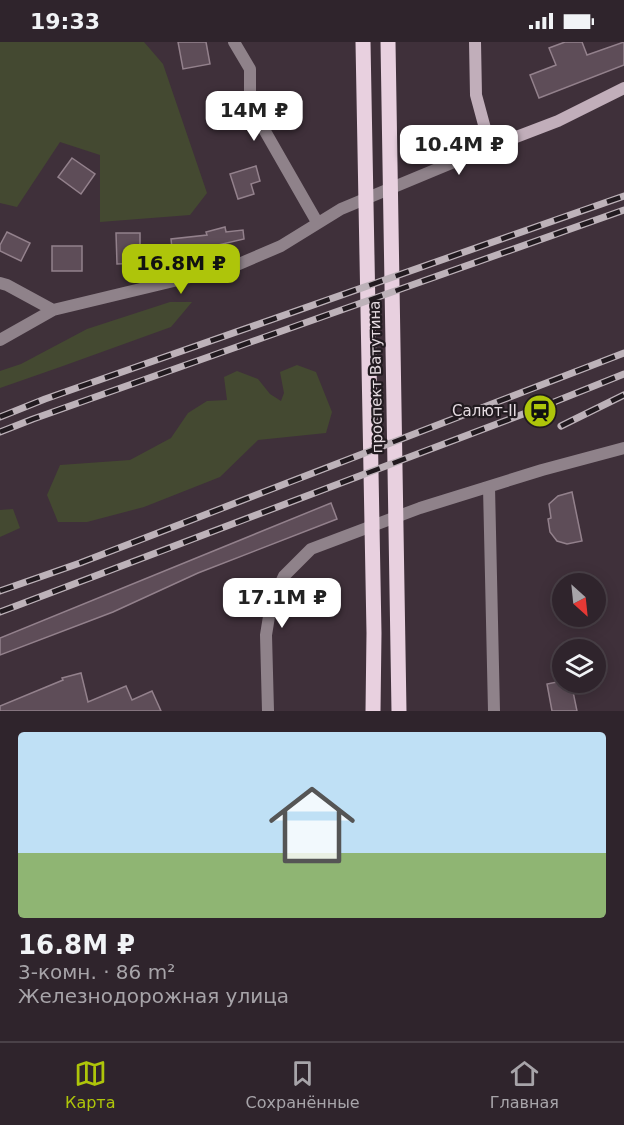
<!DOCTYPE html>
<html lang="ru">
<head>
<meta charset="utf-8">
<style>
	body { margin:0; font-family:"DejaVu Sans",sans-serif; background:#3b3038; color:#f1f3f6; height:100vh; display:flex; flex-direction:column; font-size:22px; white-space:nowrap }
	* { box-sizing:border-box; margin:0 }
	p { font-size:20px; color:#a7a4a9 }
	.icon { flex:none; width:33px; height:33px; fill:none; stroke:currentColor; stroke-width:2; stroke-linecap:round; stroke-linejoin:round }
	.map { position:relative; height:669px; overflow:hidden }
	.sheet { display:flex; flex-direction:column; background:#2f242c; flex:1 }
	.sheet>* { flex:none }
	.needle { width:39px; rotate:153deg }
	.fabs { position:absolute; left:552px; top:531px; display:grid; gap:12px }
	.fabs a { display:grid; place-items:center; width:54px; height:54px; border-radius:50%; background:#2f242c; box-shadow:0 3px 15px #0003,0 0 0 2px #4a4148; font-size:30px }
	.price { position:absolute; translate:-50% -51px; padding:0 14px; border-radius:12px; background:#fff; color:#222; font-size:20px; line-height:39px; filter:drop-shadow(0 2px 3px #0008) }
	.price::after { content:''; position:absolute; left:50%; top:36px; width:18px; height:14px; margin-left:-9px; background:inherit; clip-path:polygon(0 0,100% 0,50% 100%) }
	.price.selected { background:#aec50a; color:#111 }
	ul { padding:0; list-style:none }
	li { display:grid; align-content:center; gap:12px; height:318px; padding:0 18px }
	li span { display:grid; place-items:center; height:186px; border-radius:6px; color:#555 }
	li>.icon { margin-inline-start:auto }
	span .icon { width:108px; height:108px; fill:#fffc; stroke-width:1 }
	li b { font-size:26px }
	.status { display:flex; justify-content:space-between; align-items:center; height:42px; padding:0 30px; background:#2f242c; direction:ltr }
	.status svg { height:16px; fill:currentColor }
	.menu { display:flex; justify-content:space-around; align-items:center; height:84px; border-top:2px solid #4a4148; background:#2f242c; font-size:16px; color:#a7a4a9 }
	.menu a { display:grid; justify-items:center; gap:3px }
	.menu .selected { color:#aec50a }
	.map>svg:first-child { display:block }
</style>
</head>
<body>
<div class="status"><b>19:33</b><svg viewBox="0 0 49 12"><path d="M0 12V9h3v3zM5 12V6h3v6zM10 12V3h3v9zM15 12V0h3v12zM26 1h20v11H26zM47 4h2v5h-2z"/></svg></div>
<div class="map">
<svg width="624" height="669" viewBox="0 0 624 669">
	<rect width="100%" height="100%" fill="#3f303a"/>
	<path fill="#444931" d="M 0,0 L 144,0 L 163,22 L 207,151 L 190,173 L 100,180 L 100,113 L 60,100 L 17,165 L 0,161 Z
		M 170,260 L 192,260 L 171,285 L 63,324 L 0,346 L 0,329 L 21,322 L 87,287 Z
		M 297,323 L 316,330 L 332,370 L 326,391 L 258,398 L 220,435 L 144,465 L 87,480 L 58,480 L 47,453 L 60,423 L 130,418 L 171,396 L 188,371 L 207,359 L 227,358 L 224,335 L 237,329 L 258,337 L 270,352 L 281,359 L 284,351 L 280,330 Z
		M 13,467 L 20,486 L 0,495 L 0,468 Z"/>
	<path fill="#5e4d58" stroke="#93818c" stroke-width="1.5" d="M 178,0 L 206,0 L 210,22 L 183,27 Z
		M 565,0 L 582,0 L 587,13 L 624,0 L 624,23 L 539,56 L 530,33 L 556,23 L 549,6 Z
		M 72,116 L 95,132 L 81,152 L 58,135 Z
		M 256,124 L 260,139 L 251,142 L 254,152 L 238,157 L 230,132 Z
		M 225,185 L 226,190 L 243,188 L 244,197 L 188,210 L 189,214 L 173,216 L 171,197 L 207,193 L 206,190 Z
		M 7,190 L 30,201 L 21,219 L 0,209 L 0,203 Z
		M 116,191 L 140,191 L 140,221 L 117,222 Z
		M 52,204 L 82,204 L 82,229 L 52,229 Z
		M 572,450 L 582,499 L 567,502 L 557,499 L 550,490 L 548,477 L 551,476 L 549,462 L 558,454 Z
		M 331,461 L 337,477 L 198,531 L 113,570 L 0,613 L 0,596 Z
		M 81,631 L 88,660 L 126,644 L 132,658 L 152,649 L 161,669 L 0,669 L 0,664 L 63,638 L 62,636 Z
		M 562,639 L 562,640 L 571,640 L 577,669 L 552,669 L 547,642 Z"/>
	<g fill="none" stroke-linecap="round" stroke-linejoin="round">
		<path stroke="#8f828a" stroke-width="12" d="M 234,0 L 250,27 L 250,63 L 317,180
			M 0,241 L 7,243 L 53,268
			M 0,298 L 53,268 L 232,225 L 281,204 L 341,167 L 490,105
			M 489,445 L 494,669
			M 268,669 L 266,593 L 271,562 L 284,534 L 311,507 L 420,466 L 542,428 L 624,406"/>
		<path stroke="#c1aeba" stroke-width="12" d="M 475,0 L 476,53 L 490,105 L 558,79 L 624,46"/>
		<path stroke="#e8d0df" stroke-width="15" d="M 363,0 L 374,591 L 373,669
			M 388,0 L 399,669"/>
		<g stroke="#bdb2b9" stroke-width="7">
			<path id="rail" d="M 0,375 L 45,357 L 624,154
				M 561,384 L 624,353
				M 0,390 L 33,377 L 624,168
				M 0,549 L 80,521 L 624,311
				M 0,570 L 539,366 L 624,332"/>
		</g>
		<use href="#rail" stroke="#211a1f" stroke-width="4.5" stroke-dasharray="14" stroke-linecap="butt"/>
	</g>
	<defs>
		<g id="station-disc" transform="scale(1.725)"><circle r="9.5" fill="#aec50a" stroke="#211a1f"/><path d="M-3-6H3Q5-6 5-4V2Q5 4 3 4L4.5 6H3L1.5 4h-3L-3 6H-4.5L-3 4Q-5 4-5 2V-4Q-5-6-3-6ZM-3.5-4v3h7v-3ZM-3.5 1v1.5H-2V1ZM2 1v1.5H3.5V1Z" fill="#111"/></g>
	</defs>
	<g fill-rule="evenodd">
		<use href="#station-disc" x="540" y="369"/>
	</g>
	<g text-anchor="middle" stroke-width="4.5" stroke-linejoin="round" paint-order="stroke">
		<g font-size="15" fill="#e4dae0" stroke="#211a1f">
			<text transform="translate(376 335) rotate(-91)" y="5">проспект Ватутина</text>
		</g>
		<g font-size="15" fill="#e4dae0" stroke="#211a1f" text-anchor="end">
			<text x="517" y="374">Салют-II</text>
		</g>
	</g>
</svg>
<div class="fabs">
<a><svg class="needle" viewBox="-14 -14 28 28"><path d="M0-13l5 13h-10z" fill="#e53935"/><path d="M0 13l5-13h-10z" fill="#a7a4a9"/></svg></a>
<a><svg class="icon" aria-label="layers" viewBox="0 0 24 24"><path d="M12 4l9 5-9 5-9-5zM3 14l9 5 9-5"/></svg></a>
</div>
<b class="price" style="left:254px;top:100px">14M ₽</b>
<b class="price" style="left:459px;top:134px">10.4M ₽</b>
<b class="price selected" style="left:181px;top:253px">16.8M ₽</b>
<b class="price" style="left:282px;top:587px">17.1M ₽</b>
</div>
<section class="sheet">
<ul>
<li><span style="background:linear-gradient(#bfe0f5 65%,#8fb573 0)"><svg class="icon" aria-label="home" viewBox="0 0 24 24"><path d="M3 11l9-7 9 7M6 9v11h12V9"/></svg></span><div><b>16.8M ₽</b><p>3-комн. · 86 m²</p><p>Железнодорожная улица</p></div></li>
</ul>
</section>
<nav class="menu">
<a class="selected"><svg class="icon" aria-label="map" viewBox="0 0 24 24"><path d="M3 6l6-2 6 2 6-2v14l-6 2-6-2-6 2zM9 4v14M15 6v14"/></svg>Карта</a>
<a><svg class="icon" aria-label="saved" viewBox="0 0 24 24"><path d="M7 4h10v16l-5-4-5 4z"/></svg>Сохранённые</a>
<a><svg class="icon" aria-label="home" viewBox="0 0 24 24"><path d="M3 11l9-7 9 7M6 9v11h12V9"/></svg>Главная</a>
</nav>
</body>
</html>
